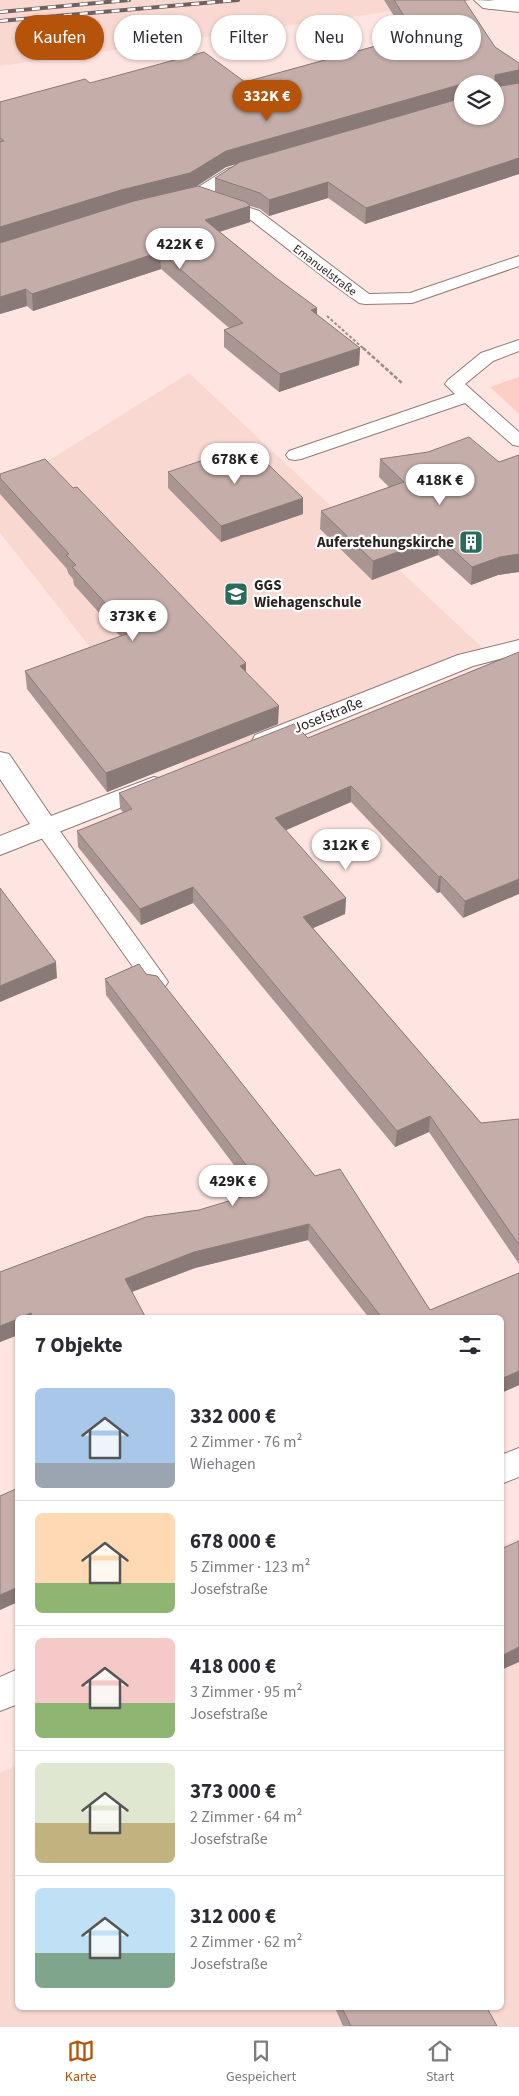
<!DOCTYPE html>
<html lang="de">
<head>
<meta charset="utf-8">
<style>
	body { margin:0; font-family:"Source Sans 3",sans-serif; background:#f2f2f3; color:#2b2b33; height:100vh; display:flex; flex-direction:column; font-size:19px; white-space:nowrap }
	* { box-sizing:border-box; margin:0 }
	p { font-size:16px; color:#7c7c81 }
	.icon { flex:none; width:28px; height:28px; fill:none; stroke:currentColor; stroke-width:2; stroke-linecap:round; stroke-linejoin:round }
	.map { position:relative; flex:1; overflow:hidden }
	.sheet { position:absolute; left:15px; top:1315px; width:489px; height:695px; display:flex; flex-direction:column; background:#fff; border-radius:8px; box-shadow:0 1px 4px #0004 }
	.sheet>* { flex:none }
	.banner { position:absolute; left:15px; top:15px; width:490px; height:45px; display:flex; gap:10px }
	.fabs { position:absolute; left:454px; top:75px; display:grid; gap:10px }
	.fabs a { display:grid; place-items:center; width:50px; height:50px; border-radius:50%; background:#fff; box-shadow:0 1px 4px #0004; font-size:25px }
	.price { position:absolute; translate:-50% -42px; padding:0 11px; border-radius:18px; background:#fff; color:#222; font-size:16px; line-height:32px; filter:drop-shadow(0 1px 2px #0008) }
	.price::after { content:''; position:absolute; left:50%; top:30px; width:15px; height:11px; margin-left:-8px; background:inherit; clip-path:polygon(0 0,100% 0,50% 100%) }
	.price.current { background:#b45309; color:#fff }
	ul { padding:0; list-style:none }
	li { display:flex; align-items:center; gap:15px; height:125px; padding:0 20px }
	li+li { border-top:1px solid #e1e1e2 }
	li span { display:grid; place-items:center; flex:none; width:140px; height:100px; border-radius:8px; color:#555 }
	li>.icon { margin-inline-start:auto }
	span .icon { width:60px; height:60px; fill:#fffc; stroke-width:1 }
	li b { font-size:21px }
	h2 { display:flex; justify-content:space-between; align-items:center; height:60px; padding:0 20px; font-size:21px }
	.chip { padding:0 18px; border-radius:22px; background:#fff; box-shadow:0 1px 4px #0004; font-size:18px; line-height:45px }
	.chip.current { background:#b45309; color:#fff }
	.tab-bar { display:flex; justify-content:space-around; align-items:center; height:70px; border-top:1px solid #e1e1e2; background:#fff; font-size:14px; color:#7c7c81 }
	.tab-bar a { display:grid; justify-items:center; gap:2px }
	.tab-bar .current { color:#b45309 }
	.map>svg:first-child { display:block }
</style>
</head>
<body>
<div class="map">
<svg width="519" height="2026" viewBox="0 0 519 2026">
	<rect width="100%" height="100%" fill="#fee5e1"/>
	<path fill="#f9d8d2" d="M 0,0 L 472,0 L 0,66 Z
		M 189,373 L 489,654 L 188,771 L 0,533 L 0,491 Z
		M 519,1538 L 519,2026 L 0,2026 L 0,1773 L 17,1765 L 18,2008 L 501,2008 L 501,1546 Z"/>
	<path fill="#fccec6" d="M 519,377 L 519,414 L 490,387 Z"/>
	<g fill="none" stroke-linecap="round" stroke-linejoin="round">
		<g stroke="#907a76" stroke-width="2">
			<path id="service" d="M 494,0 L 519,0 L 519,4 L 489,9 L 482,5 L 484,2 Z
				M 221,198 L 259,211 L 369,294 L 410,293 L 519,256 L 519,266 L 412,303 L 365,304 L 359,303 L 334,285 L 247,217 L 215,206 L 213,203 L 215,200 Z
				M 519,340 L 519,351 L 493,361 L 465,384 L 519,432 L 519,446 L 513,445 L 465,403 L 301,459 L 295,460 L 289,459 L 286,455 L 289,451 L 455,394 L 445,384 L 448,380 L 481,353 Z
				M 46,820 L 54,823 L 164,976 L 168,982 L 164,988 L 156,991 L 148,988 L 38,833 L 35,828 L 38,823 Z"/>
		</g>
		<g stroke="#907a76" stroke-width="2">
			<path id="pedestrian" d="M 474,0 L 519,2 L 519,12 L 483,8 Z
				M 249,163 L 255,164 L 258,168 L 255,172 L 239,177 L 204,199 L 198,200 L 192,199 L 189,195 L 192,191 L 227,169 Z"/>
		</g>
		<g stroke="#907a76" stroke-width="2">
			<path id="minor" d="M 519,640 L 519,654 L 473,666 L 273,747 L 264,749 L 255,747 L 252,741 L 255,735 L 458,655 Z
				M 0,752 L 9,754 L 51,816 L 154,777 L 163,779 L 166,785 L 163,791 L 0,855 L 0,836 L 30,824 L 0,779 Z
				M 519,1448 L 519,1477 L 501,1484 L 501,1455 Z
				M 18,1669 L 18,1704 L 0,1711 L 0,1677 Z"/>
		</g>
		<path stroke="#9d8c89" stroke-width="2" stroke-dasharray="3 2" stroke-linecap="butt" d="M 327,316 L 364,349"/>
		<path stroke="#9d8c89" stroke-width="2.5" stroke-dasharray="4 2" stroke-linecap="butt" d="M 363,348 L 402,383"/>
		<use href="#service" fill="#fff" fill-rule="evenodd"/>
		<use href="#pedestrian" fill="#fff" fill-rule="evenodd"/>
		<use href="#minor" fill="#fff" fill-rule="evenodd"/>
		<g stroke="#6f615f" stroke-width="4">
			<path id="rail" d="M 0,12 L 129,0
				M 0,21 L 238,0"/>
		</g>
		<use href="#rail" stroke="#fff" stroke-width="2.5" stroke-dasharray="8" stroke-linecap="butt"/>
	</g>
	<path fill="#a99692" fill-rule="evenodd" d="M 384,0 L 471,0 L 464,1 L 495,47 L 519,63 L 519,174 L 365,224 L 328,198 L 269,216 L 260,209 L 250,206 L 250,222 L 220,232 L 275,277 L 317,308 L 317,315 L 360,348 L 359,365 L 279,392 L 224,347 L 224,330 L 229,328 L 161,269 L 33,311 L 27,306 L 0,314 L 0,102 L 90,83 L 245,82 L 407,37 ZM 462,84 L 495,116 L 462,116 ZM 236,164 L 215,178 L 215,192 L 196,186 L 226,167 Z
		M 519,455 L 519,572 L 498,575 L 471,585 L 438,555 L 372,580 L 320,529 L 321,511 L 389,487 L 379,477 L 380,459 L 499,462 Z
		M 168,472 L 303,514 L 221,542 L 168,488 Z
		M 0,474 L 246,673 L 278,724 L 107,792 L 27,689 L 25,671 L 120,636 L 74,585 L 73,579 L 68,573 L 67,569 L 0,494 Z
		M 519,652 L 463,918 L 440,892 L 437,893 L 351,802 L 285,830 L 346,898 L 345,914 L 313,928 L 481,1123 L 519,1119 L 519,1264 L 429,1132 L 395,1147 L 193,903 L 141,925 L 78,847 L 77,831 L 123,812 L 120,809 L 119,793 L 308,738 Z
		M 139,964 L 146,974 L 157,976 L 315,1176 L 340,1169 L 430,1310 L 519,1273 L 519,1385 L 501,1393 L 501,1318 L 369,1318 L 308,1240 L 195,1268 L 132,1292 L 146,1318 L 18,1318 L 18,1335 L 0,1342 L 0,1272 L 146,1217 L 199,1210 L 255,1193 L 106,995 L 105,979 Z
		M 335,2008 L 487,2008 L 497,2026 L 343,2026 Z"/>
	<path fill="#8a7a77" d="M 519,70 L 519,86 L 495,91 L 495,75 Z
		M 462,84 L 461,100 L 226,167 L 191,190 L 0,244 L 0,227 L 226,151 Z
		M 519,158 L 519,174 L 365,224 L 366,208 Z
		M 328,182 L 328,198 L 269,216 L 269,200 Z
		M 250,206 L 250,222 L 205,236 L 205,220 Z
		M 160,252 L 161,269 L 33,311 L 32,294 Z
		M 26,289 L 27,306 L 0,314 L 0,297 Z
		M 317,308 L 317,325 L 311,310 Z
		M 360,348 L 359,365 L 279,392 L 280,374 Z
		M 303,498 L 303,514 L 221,542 L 221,526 Z
		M 439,537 L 438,555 L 372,580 L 373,561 Z
		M 519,554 L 519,572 L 498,575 L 471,585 L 472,567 L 500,557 Z
		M 246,663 L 246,682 L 240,666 Z
		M 279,706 L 278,724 L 107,792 L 106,773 Z
		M 351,786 L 351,802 L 275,835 L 275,818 Z
		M 441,876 L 440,892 L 437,893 L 439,877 Z
		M 519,879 L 519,894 L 463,918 L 465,901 Z
		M 193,887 L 193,903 L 141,925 L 140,909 Z
		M 346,898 L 345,914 L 302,933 L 303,917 Z
		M 56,962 L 57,978 L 0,1002 L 0,986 Z
		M 430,1116 L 429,1132 L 395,1147 L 397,1131 Z
		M 309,1224 L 308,1240 L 195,1268 L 126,1294 L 125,1279 L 194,1252 Z
		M 31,1313 L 31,1318 L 20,1318 Z
		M 18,1319 L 18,1335 L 0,1342 L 0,1326 Z
		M 519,1371 L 519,1385 L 501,1393 L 501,1379 Z
		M 18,1587 L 18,1602 L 0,1610 L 0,1595 Z
		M 519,1647 L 519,1662 L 501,1670 L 501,1656 Z"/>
	<path fill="#c5aeaa" stroke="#8a7a77" d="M 394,0 L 464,0 L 495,47 L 519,63 L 519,70 L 495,75 L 495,87 L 519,83 L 519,158 L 366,208 L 328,182 L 269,200 L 260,193 L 215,178 L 240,162 L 462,98 L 462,116 L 495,116 L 495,84 L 462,84 L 226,151 L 190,173 L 121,190 L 0,227 L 0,142 L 4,141 L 0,138 L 0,102 L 85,79 L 90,83 L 204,52 L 245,82 L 416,35 Z
		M 198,186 L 246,202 L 250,206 L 205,220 L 275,277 L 317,308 L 311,310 L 360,348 L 280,374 L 224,330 L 243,323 L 160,252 L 32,294 L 26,289 L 0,297 L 0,243 L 134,201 Z
		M 469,437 L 499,462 L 519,455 L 519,554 L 500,557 L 472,567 L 439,537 L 373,561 L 321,511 L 404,482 L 380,459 L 428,452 Z
		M 248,445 L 303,498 L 221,526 L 168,472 Z
		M 45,459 L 73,488 L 77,487 L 246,663 L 240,666 L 279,706 L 106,773 L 25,671 L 132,632 L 72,567 L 76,565 L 66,555 L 69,554 L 0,478 L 0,474 Z
		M 519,652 L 519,879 L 465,901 L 441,876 L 439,877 L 351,786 L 275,818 L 346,898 L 303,917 L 481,1123 L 519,1119 L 519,1245 L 430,1116 L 397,1131 L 193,887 L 140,909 L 77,831 L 132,809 L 119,793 L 294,724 L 308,738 Z
		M 0,888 L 56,962 L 0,986 Z
		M 139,964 L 146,974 L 157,976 L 315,1176 L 340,1169 L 430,1310 L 519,1273 L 519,1371 L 501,1379 L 501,1318 L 382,1318 L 309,1224 L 194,1252 L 125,1279 L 146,1318 L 33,1318 L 31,1313 L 20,1318 L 18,1318 L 18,1319 L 0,1326 L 0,1272 L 146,1217 L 199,1210 L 265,1190 L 105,979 Z
		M 18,1488 L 18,1587 L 0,1595 L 0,1496 Z
		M 519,1541 L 519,1647 L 501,1656 L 501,1549 Z
		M 342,2008 L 487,2008 L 497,2026 L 351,2026 Z"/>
	<defs>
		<g id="building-square" transform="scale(1.25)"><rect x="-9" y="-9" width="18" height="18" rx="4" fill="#2b6b59" stroke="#fff"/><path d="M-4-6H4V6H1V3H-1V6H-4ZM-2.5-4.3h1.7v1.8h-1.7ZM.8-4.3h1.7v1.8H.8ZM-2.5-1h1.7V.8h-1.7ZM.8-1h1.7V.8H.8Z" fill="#fff"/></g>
		<g id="school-square" transform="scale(1.25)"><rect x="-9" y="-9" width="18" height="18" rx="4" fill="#2b6b59" stroke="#fff"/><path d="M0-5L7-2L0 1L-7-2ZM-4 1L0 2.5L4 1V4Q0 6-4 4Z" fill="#fff"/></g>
	</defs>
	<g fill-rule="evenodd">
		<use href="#building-square" x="471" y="542"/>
		<use href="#school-square" x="236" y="594"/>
	</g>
	<g text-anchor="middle" stroke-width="4.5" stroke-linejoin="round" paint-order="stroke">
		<g font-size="12" fill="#2b2321" stroke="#fff">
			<text transform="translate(325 270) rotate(37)" y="4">Emanuelstraße</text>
		</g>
		<g font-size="15" font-weight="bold" fill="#2b2321" stroke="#fff" text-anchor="end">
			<text x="454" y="547">Auferstehungskirche</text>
			<text x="254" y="590" text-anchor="start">GGS<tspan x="254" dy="17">Wiehagenschule</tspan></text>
		</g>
		<g font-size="15" fill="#2b2321" stroke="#fff">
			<text transform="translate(328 715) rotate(-22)" y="5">Josefstraße</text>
		</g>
	</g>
</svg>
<div class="fabs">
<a><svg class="icon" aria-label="layers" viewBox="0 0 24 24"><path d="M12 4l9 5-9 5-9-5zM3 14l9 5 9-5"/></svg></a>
</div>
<b class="price current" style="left:267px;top:122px">332K €</b>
<b class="price" style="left:180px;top:270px">422K €</b>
<b class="price" style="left:235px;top:485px">678K €</b>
<b class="price" style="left:440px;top:506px">418K €</b>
<b class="price" style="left:133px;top:642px">373K €</b>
<b class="price" style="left:346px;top:871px">312K €</b>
<b class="price" style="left:233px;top:1207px">429K €</b>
<div class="banner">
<a class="chip current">Kaufen</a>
<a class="chip">Mieten</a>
<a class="chip">Filter</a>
<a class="chip">Neu</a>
<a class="chip">Wohnung</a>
</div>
<section class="sheet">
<h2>7 Objekte<svg class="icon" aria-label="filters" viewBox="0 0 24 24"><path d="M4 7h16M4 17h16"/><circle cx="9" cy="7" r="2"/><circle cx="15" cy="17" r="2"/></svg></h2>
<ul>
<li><span style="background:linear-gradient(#a9c7e8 75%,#9aa5b1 0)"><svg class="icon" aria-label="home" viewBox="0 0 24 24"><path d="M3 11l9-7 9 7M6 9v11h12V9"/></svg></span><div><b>332 000 €</b><p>2 Zimmer · 76 m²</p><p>Wiehagen</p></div></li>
<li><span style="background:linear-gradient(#ffd9b3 70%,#8fb573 0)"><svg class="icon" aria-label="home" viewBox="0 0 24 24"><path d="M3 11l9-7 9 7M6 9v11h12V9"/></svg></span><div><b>678 000 €</b><p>5 Zimmer · 123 m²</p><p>Josefstraße</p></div></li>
<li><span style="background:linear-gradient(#f6c9c9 65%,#8fb573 0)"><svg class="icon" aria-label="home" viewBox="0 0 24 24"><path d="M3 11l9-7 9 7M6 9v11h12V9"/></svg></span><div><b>418 000 €</b><p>3 Zimmer · 95 m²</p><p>Josefstraße</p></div></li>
<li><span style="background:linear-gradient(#dfe7d0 60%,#c2b280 0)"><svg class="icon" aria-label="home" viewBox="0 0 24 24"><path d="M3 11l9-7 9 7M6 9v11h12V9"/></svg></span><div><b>373 000 €</b><p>2 Zimmer · 64 m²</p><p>Josefstraße</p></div></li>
<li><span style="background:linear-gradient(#bfe0f5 65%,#7fa58c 0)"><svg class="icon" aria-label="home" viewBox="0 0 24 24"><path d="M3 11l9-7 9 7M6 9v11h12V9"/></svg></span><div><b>312 000 €</b><p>2 Zimmer · 62 m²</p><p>Josefstraße</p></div></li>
</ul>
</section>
</div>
<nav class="tab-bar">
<a class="current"><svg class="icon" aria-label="map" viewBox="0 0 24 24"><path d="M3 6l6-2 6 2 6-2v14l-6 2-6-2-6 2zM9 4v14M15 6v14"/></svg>Karte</a>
<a><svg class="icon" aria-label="saved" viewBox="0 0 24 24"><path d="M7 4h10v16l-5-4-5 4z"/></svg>Gespeichert</a>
<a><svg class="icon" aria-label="home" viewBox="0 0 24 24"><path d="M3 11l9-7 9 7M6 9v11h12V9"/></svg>Start</a>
</nav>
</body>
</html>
